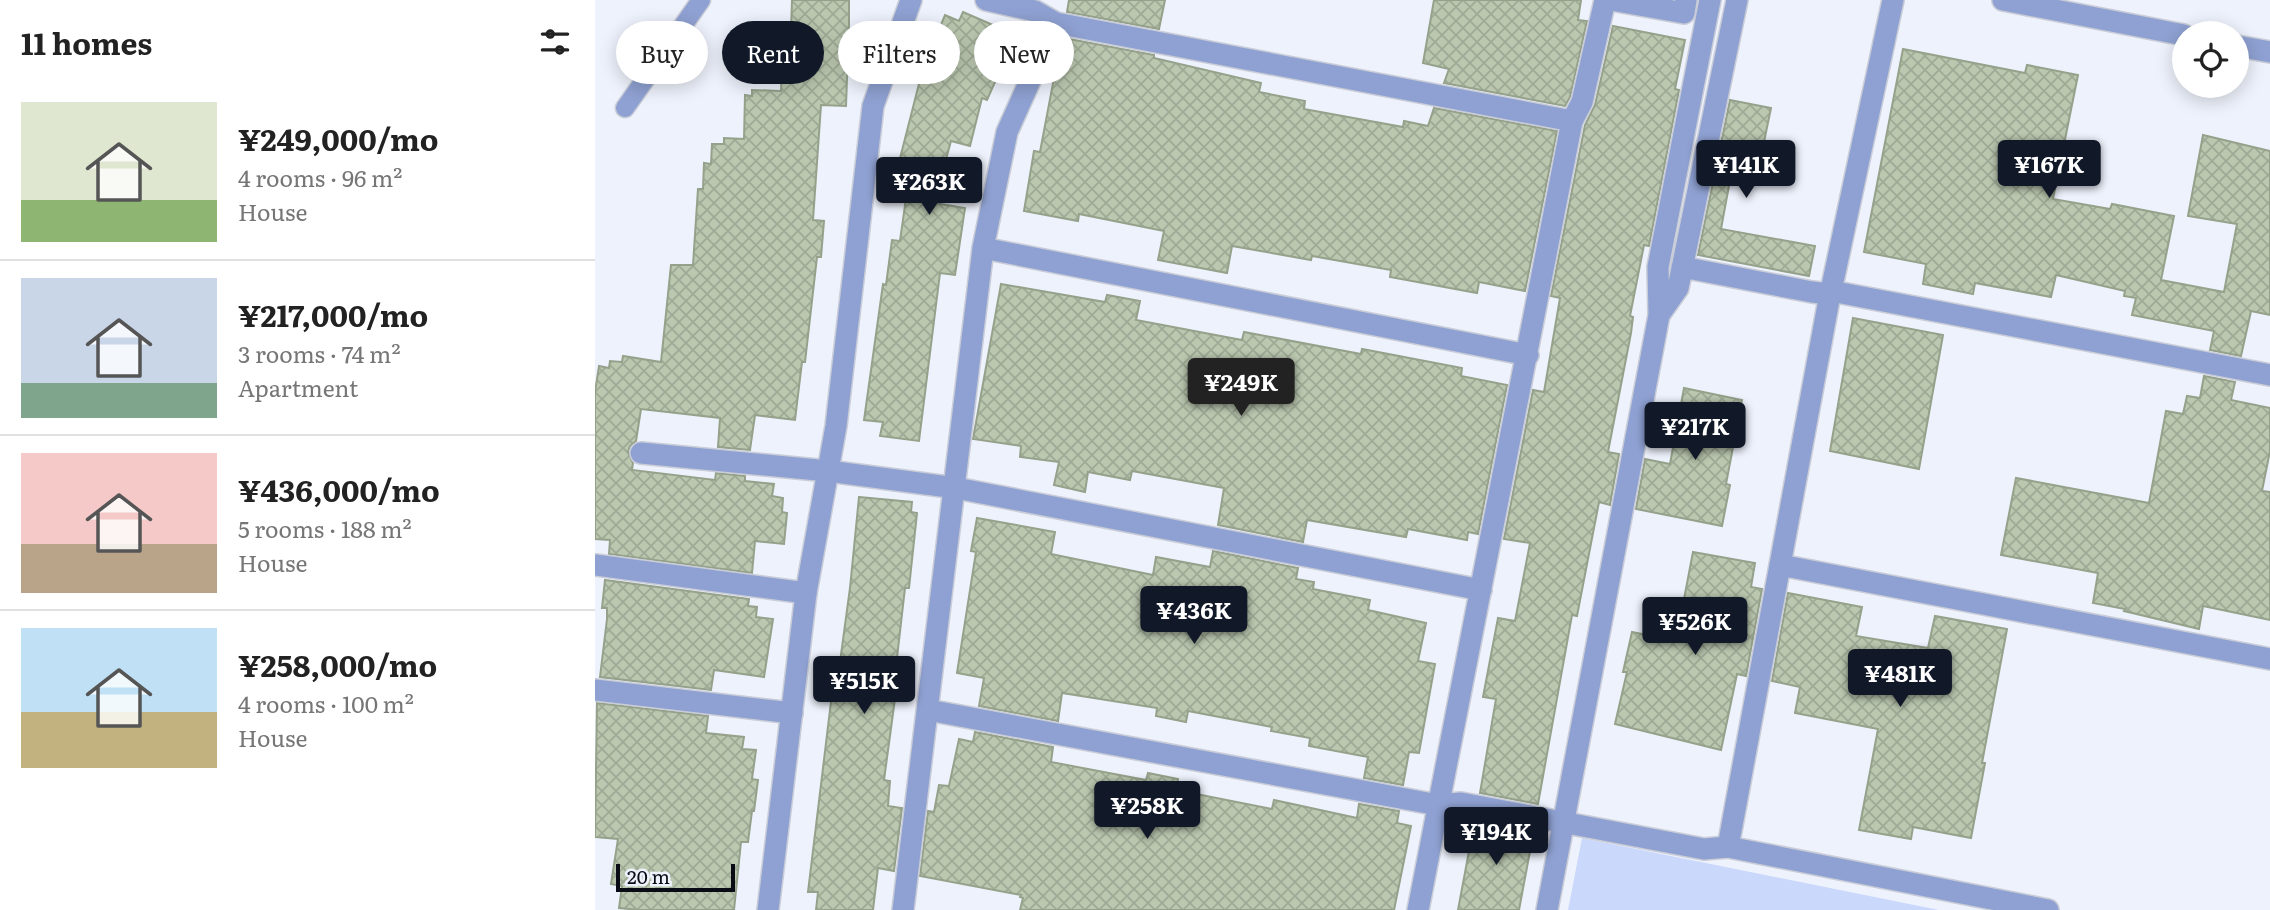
<!DOCTYPE html>
<html lang="en">
<head>
<meta charset="utf-8">
<style>
	body { margin:0; font-family:Literata,serif; background:#f6f6f6; color:#222; height:100vh; display:flex; flex-direction:column; font-size:26px; white-space:nowrap }
	* { box-sizing:border-box; margin:0 }
	p { font-size:23px; color:#767676 }
	.icon { flex:none; width:38px; height:38px; fill:none; stroke:currentColor; stroke-width:2; stroke-linecap:round; stroke-linejoin:round }
	.map { position:relative; flex:1; overflow:hidden }
	.sheet { display:flex; flex-direction:column; background:#fff; width:595px }
	.sheet>* { flex:none }
	.banner { position:absolute; left:21px; top:21px; width:665px; height:63px; display:flex; gap:14px }
	.controls { position:absolute; left:1577px; top:21px; display:grid; gap:14px }
	.controls a { display:grid; place-items:center; width:77px; height:77px; border-radius:50%; background:#fff; box-shadow:0 4px 18px #0003; font-size:35px }
	.scale { position:absolute; left:21px; bottom:18px; width:119px; box-sizing:border-box; padding-left:7px; border:4px solid #090c14; border-top:0; font-size:19px; line-height:24px; white-space:nowrap; color:#090c14; -webkit-text-stroke:5px #eef2fc; paint-order:stroke }
	.price { position:absolute; translate:-50% -60px; padding:0 16px; border-radius:7px; background:#111827; color:#fff; font-size:23px; line-height:46px; filter:drop-shadow(0 2px 4px #0008) }
	.price::after { content:''; position:absolute; left:50%; top:42px; width:21px; height:16px; margin-left:-10px; background:inherit; clip-path:polygon(0 0,100% 0,50% 100%) }
	.price.on { background:#222; color:#fff }
	ul { padding:0; list-style:none }
	li { display:flex; align-items:center; gap:21px; height:175px; padding:0 21px }
	li+li { border-top:2px solid #e0e0e0 }
	li span { display:grid; place-items:center; flex:none; width:196px; height:140px; border-radius:0px; color:#555 }
	li>.icon { margin-inline-start:auto }
	span .icon { width:84px; height:84px; fill:#fffc; stroke-width:1 }
	li b { font-size:30px }
	h2 { display:flex; justify-content:space-between; align-items:center; height:84px; padding:0 21px; font-size:30px }
	.chip { padding:0 24px; border-radius:32px; background:#fff; box-shadow:0 4px 18px #0003; font-size:24px; line-height:63px }
	.chip.on { background:#111827; color:#fff }
	main { display:flex; flex:1; min-height:0 }
	.map>svg:first-child { display:block }
</style>
</head>
<body>
<main>
<section class="sheet">
<h2>11 homes<svg class="icon" aria-label="filters" viewBox="0 0 24 24"><path d="M4 7h16M4 17h16"/><circle cx="9" cy="7" r="2"/><circle cx="15" cy="17" r="2"/></svg></h2>
<ul>
<li><span style="background:linear-gradient(#dfe7d0 70%,#8fb573 0)"><svg class="icon" aria-label="home" viewBox="0 0 24 24"><path d="M3 11l9-7 9 7M6 9v11h12V9"/></svg></span><div><b>¥249,000/mo</b><p>4 rooms · 96 m²</p><p>House</p></div></li>
<li><span style="background:linear-gradient(#c9d6e8 75%,#7fa58c 0)"><svg class="icon" aria-label="home" viewBox="0 0 24 24"><path d="M3 11l9-7 9 7M6 9v11h12V9"/></svg></span><div><b>¥217,000/mo</b><p>3 rooms · 74 m²</p><p>Apartment</p></div></li>
<li><span style="background:linear-gradient(#f6c9c9 65%,#b9a48a 0)"><svg class="icon" aria-label="home" viewBox="0 0 24 24"><path d="M3 11l9-7 9 7M6 9v11h12V9"/></svg></span><div><b>¥436,000/mo</b><p>5 rooms · 188 m²</p><p>House</p></div></li>
<li><span style="background:linear-gradient(#bfe0f5 60%,#c2b280 0)"><svg class="icon" aria-label="home" viewBox="0 0 24 24"><path d="M3 11l9-7 9 7M6 9v11h12V9"/></svg></span><div><b>¥258,000/mo</b><p>4 rooms · 100 m²</p><p>House</p></div></li>
</ul>
</section>
<div class="map">
<svg width="1675" height="910" viewBox="0 0 1675 910">
	<defs>
		<pattern id="building-cross-hatch" width="8" height="8" patternUnits="userSpaceOnUse" patternTransform="scale(1.75)"><rect width="8" height="8" fill="#bbc7af"/><path d="M0 0l8 8M0 8l8-8" fill="none" stroke="#9faa96"/></pattern>
	</defs>
	<rect width="100%" height="100%" fill="#eef2fc"/>
	<path fill="#cad8fb" d="M 987,838 L 1344,910 L 973,910 Z"/>
	<path fill="url(#building-cross-hatch)" stroke="#95a18a" stroke-width="2" d="M 197,0 L 254,0 L 254,25 L 251,106 L 226,105 L 218,220 L 229,221 L 226,257 L 222,257 L 210,362 L 207,362 L 200,420 L 160,415 L 155,450 L 123,447 L 125,418 L 46,409 L 41,441 L 35,446 L 33,452 L 38,463 L 37,470 L 120,480 L 121,473 L 150,476 L 150,481 L 179,484 L 177,496 L 188,498 L 187,512 L 192,513 L 189,544 L 160,541 L 157,573 L 14,554 L 15,540 L 0,539 L 0,392 L 4,366 L 14,368 L 15,361 L 27,362 L 28,356 L 66,362 L 76,265 L 98,265 L 103,189 L 108,189 L 109,163 L 116,164 L 117,144 L 129,144 L 129,138 L 149,139 L 150,95 L 157,96 L 157,90 L 186,91 L 188,30 L 196,30 Z
		M 474,0 L 570,0 L 564,29 L 472,12 Z
		M 839,0 L 986,0 L 983,20 L 992,21 L 975,97 L 970,106 L 849,83 L 854,69 L 828,63 Z
		M 368,12 L 421,35 L 392,100 L 387,98 L 375,146 L 356,141 L 339,203 L 370,208 L 360,275 L 345,273 L 324,441 L 285,436 L 288,422 L 269,420 L 288,284 L 291,285 L 297,240 L 305,241 L 314,177 L 301,174 L 328,68 L 350,15 L 364,21 Z
		M 1018,26 L 1090,40 L 1080,89 L 1084,90 L 1054,246 L 1049,245 L 1035,316 L 1038,317 L 1036,333 L 1013,452 L 1024,454 L 1015,505 L 1004,502 L 982,616 L 977,615 L 943,804 L 885,793 L 901,699 L 888,697 L 903,618 L 920,621 L 935,543 L 909,539 L 938,390 L 949,392 L 965,298 L 956,296 L 990,125 L 1000,105 Z
		M 469,38 L 559,55 L 559,58 L 666,83 L 664,92 L 710,101 L 709,109 L 808,127 L 809,121 L 833,126 L 839,108 L 962,131 L 930,291 L 884,282 L 882,293 L 795,277 L 796,270 L 717,256 L 716,260 L 637,246 L 632,273 L 563,260 L 569,231 L 484,214 L 483,221 L 429,211 L 439,151 L 445,152 L 465,46 Z
		M 1308,49 L 1430,73 L 1432,65 L 1483,75 L 1458,199 L 1515,209 L 1517,204 L 1579,216 L 1566,280 L 1629,292 L 1642,224 L 1593,216 L 1608,135 L 1675,151 L 1675,315 L 1656,311 L 1646,356 L 1615,350 L 1619,331 L 1537,315 L 1541,298 L 1529,296 L 1530,291 L 1461,275 L 1456,297 L 1380,283 L 1378,294 L 1328,284 L 1331,264 L 1269,252 Z
		M 1135,100 L 1176,108 L 1168,147 L 1162,145 L 1157,168 L 1138,164 L 1126,229 L 1220,246 L 1214,276 L 1103,255 Z
		M 406,284 L 510,302 L 512,295 L 545,301 L 541,320 L 647,340 L 649,332 L 766,354 L 767,349 L 867,368 L 866,376 L 912,385 L 883,534 L 873,532 L 872,540 L 813,529 L 811,537 L 712,520 L 708,542 L 623,525 L 629,488 L 537,471 L 535,480 L 493,472 L 490,492 L 459,485 L 464,462 L 425,457 L 426,446 L 378,439 Z
		M 1258,318 L 1348,335 L 1324,469 L 1235,451 Z
		M 1609,376 L 1640,382 L 1636,400 L 1675,408 L 1675,451 L 1667,491 L 1675,492 L 1675,620 L 1608,606 L 1604,629 L 1529,611 L 1530,609 L 1498,603 L 1503,573 L 1406,555 L 1421,478 L 1554,503 L 1571,411 L 1588,414 L 1592,396 L 1605,398 Z
		M 1089,388 L 1147,400 L 1131,484 L 1135,485 L 1127,526 L 1041,509 L 1050,459 L 1075,464 Z
		M 264,497 L 317,502 L 316,512 L 322,513 L 314,588 L 310,588 L 299,684 L 302,684 L 289,780 L 295,781 L 293,806 L 307,808 L 299,871 L 283,868 L 278,910 L 221,910 L 223,892 L 213,892 L 239,677 L 243,677 L 255,588 Z
		M 382,518 L 460,532 L 456,554 L 558,575 L 561,557 L 615,567 L 618,551 L 703,568 L 701,579 L 719,582 L 718,589 L 775,600 L 773,610 L 831,623 L 823,661 L 840,664 L 824,753 L 814,752 L 808,785 L 769,778 L 773,757 L 714,746 L 715,738 L 676,731 L 677,727 L 593,711 L 591,722 L 561,716 L 562,708 L 467,693 L 463,721 L 384,706 L 389,678 L 362,673 L 381,552 L 376,551 Z
		M 1098,552 L 1160,563 L 1156,587 L 1167,589 L 1151,676 L 1142,674 L 1126,750 L 1020,724 L 1032,672 L 1028,672 L 1037,632 L 1081,641 Z
		M 10,580 L 154,599 L 153,606 L 162,607 L 161,617 L 178,619 L 169,677 L 119,670 L 116,690 L 5,677 L 12,619 L 12,608 L 7,608 Z
		M 1193,593 L 1267,607 L 1261,636 L 1333,648 L 1340,616 L 1412,629 L 1387,763 L 1390,763 L 1376,838 L 1318,827 L 1316,839 L 1264,830 L 1283,729 L 1200,713 L 1205,687 L 1177,681 Z
		M 2,703 L 113,716 L 111,733 L 149,737 L 147,749 L 161,750 L 157,779 L 163,780 L 159,811 L 157,811 L 153,842 L 146,842 L 139,910 L 44,910 L 24,908 L 27,886 L 16,884 L 23,839 L 0,837 Z
		M 380,732 L 458,747 L 456,762 L 551,780 L 553,773 L 583,779 L 581,790 L 677,809 L 679,800 L 762,818 L 764,804 L 804,811 L 802,823 L 816,826 L 799,910 L 425,910 L 428,898 L 425,897 L 426,895 L 325,876 L 333,811 L 339,812 L 344,785 L 354,786 L 364,739 L 378,742 Z
		M 880,819 L 939,830 L 924,910 L 863,910 Z"/>
	<g fill="none" stroke-linecap="round" stroke-linejoin="round">
		<g stroke="#c9cdd7" stroke-width="21">
			<path id="service" d="M 30,108 L 106,0"/>
		</g>
		<g stroke="#c9cdd7" stroke-width="24">
			<path id="pedestrian" d="M 391,0 L 440,11 L 461,23
				M 1016,0 L 1089,13 L 1091,0
				M 977,121 L 987,102 L 1010,0
				M 1087,267 L 1217,292 L 1235,294 L 1236,291
				M 1064,315 L 1083,288 L 1142,0
				M 843,805 L 866,803 L 1109,849 L 1133,847
				M 952,910 L 1064,315 L 1063,267 L 1115,0"/>
		</g>
		<g stroke="#c9cdd7" stroke-width="24">
			<path id="minor" d="M 1298,0 L 1236,291 L 1675,375
				M 388,248 L 933,355
				M 1235,294 L 1133,847 L 1453,910
				M 46,453 L 233,471 L 361,488 L 886,590
				M 0,565 L 211,593
				M 1185,565 L 1675,659
				M 0,690 L 197,713
				M 333,710 L 843,805
				M 308,910 L 388,248 L 412,132 L 461,23 L 977,121 L 823,910"/>
		</g>
		<g stroke="#c9cdd7" stroke-width="24">
			<path id="tertiary" d="M 1408,0 L 1589,35
				M 1642,46 L 1675,52
				M 173,910 L 211,593 L 241,426 L 278,106 L 316,0"/>
		</g>
		<use href="#service" stroke="#8fa1d2" stroke-width="18"/>
		<use href="#pedestrian" stroke="#8fa1d2" stroke-width="21"/>
		<use href="#minor" stroke="#8fa1d2" stroke-width="21"/>
		<use href="#tertiary" stroke="#8fa1d2" stroke-width="21"/>
	</g>
</svg>
<div class="controls">
<a><svg class="icon" aria-label="locate" viewBox="0 0 24 24"><circle cx="12" cy="12" r="6"/><path d="M12 2v4M12 18v4M2 12h4M18 12h4"/></svg></a>
</div>
<div class="scale">20 m</div>
<b class="price" style="left:1151px;top:200px">¥141K</b>
<b class="price" style="left:1454px;top:200px">¥167K</b>
<b class="price" style="left:334px;top:217px">¥263K</b>
<b class="price on" style="left:646px;top:418px">¥249K</b>
<b class="price" style="left:1100px;top:462px">¥217K</b>
<b class="price" style="left:599px;top:646px">¥436K</b>
<b class="price" style="left:1100px;top:657px">¥526K</b>
<b class="price" style="left:1305px;top:709px">¥481K</b>
<b class="price" style="left:269px;top:716px">¥515K</b>
<b class="price" style="left:552px;top:841px">¥258K</b>
<b class="price" style="left:901px;top:867px">¥194K</b>
<div class="banner">
<a class="chip">Buy</a>
<a class="chip on">Rent</a>
<a class="chip">Filters</a>
<a class="chip">New</a>
</div>
</div>
</main>
</body>
</html>
